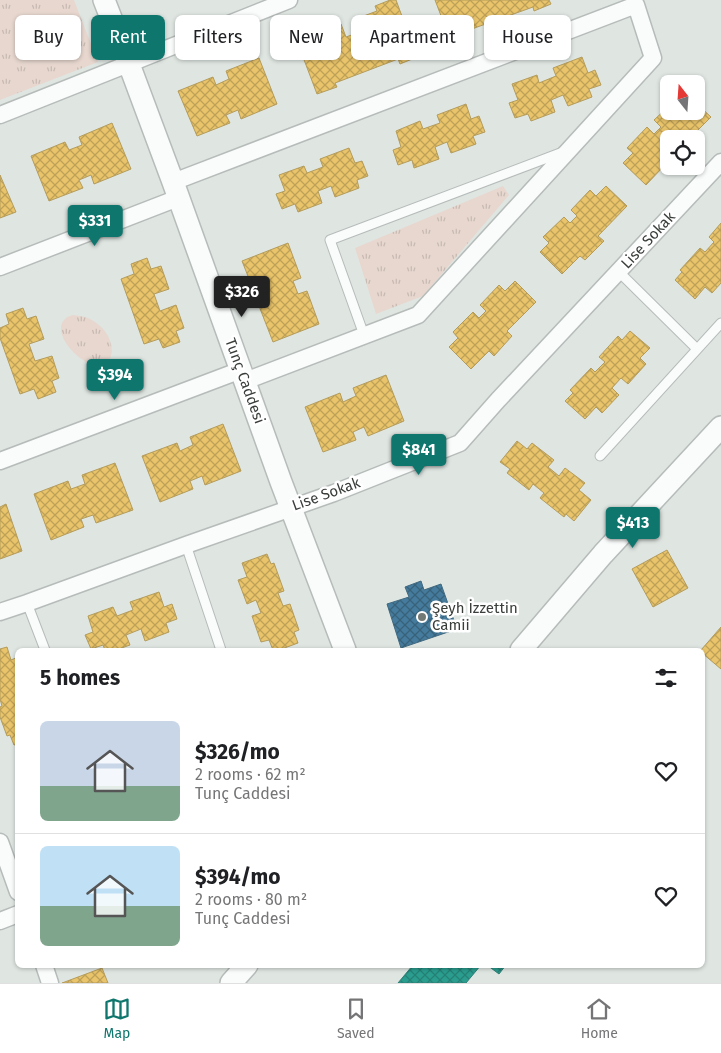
<!DOCTYPE html>
<html lang="en">
<head>
<meta charset="utf-8">
<style>
	body { margin:0; font-family:"Fira Sans",sans-serif; background:#f6f6f6; color:#202124; height:100vh; display:flex; flex-direction:column; font-size:19px; white-space:nowrap }
	* { box-sizing:border-box; margin:0 }
	p { font-size:16px; color:#757577 }
	.icon { flex:none; width:28px; height:28px; fill:none; stroke:currentColor; stroke-width:2; stroke-linecap:round; stroke-linejoin:round }
	.map { position:relative; flex:1; overflow:hidden }
	.sheet { position:absolute; left:15px; top:648px; width:690px; height:320px; display:flex; flex-direction:column; background:#fff; border-radius:8px; box-shadow:0 1px 4px #0004 }
	.sheet>* { flex:none }
	.top-card { position:absolute; left:15px; top:15px; width:691px; height:45px; display:flex; gap:10px }
	.needle { width:32px; rotate:343deg }
	.fabs { position:absolute; left:660px; top:75px; display:grid; gap:10px }
	.fabs a { display:grid; place-items:center; width:45px; height:45px; border-radius:8px; background:#fff; box-shadow:0 1px 4px #0004; font-size:25px }
	.price { position:absolute; translate:-50% -42px; padding:0 11px; border-radius:5px; background:#0f766e; color:#fff; font-size:16px; line-height:32px; filter:drop-shadow(0 1px 2px #0008) }
	.price::after { content:''; position:absolute; left:50%; top:30px; width:15px; height:11px; margin-left:-8px; background:inherit; clip-path:polygon(0 0,100% 0,50% 100%) }
	.price.on { background:#222; color:#fff }
	ul { padding:0; list-style:none }
	li { display:flex; align-items:center; gap:15px; height:125px; padding:0 25px }
	li+li { border-top:1px solid #e0e0e0 }
	li span { display:grid; place-items:center; flex:none; width:140px; height:100px; border-radius:8px; color:#555 }
	li>.icon { margin-inline-start:auto }
	span .icon { width:60px; height:60px; fill:#fffc; stroke-width:1 }
	li b { font-size:21px }
	h2 { display:flex; justify-content:space-between; align-items:center; height:60px; padding:0 25px; font-size:21px }
	.pill { padding:0 18px; border-radius:8px; background:#fff; box-shadow:0 1px 4px #0004; font-size:18px; line-height:45px }
	.pill.on { background:#0f766e; color:#fff }
	.dock { display:flex; justify-content:space-around; align-items:center; height:70px; border-top:1px solid #e0e0e0; background:#fff; font-size:14px; color:#757577 }
	.dock a { display:grid; justify-items:center; gap:2px }
	.dock .on { color:#0f766e }
	.map>svg:first-child { display:block }
</style>
</head>
<body>
<div class="map">
<svg width="721" height="983" viewBox="0 0 721 983">
	<defs>
		<pattern id="park-tufts" width="24" height="20" patternUnits="userSpaceOnUse" patternTransform="scale(1.25)"><rect width="24" height="20" fill="#e7d7cf"/><path d="M3 7l-1-3M5 7V3M7 7l1-3M15 17l-1-3M17 17v-4M19 17l1-3" fill="none" stroke="#c7bab2"/></pattern>
		<pattern id="homes-cross-hatch" width="8" height="8" patternUnits="userSpaceOnUse" patternTransform="scale(1.25)"><rect width="8" height="8" fill="#e9c46a"/><path d="M0 0l8 8M0 8l8-8" fill="none" stroke="#bea158"/></pattern>
		<pattern id="schools-cross-hatch" width="8" height="8" patternUnits="userSpaceOnUse" patternTransform="scale(1.25)"><rect width="8" height="8" fill="#2a9d8f"/><path d="M0 0l8 8M0 8l8-8" fill="none" stroke="#258176"/></pattern>
		<pattern id="public-cross-hatch" width="8" height="8" patternUnits="userSpaceOnUse" patternTransform="scale(1.25)"><rect width="8" height="8" fill="#457b9d"/><path d="M0 0l8 8M0 8l8-8" fill="none" stroke="#38617a"/></pattern>
	</defs>
	<rect width="100%" height="100%" fill="#dfe6e2"/>
	<path fill="url(#park-tufts)" d="M 0,0 L 74,0 L 98,62 L 0,100 Z
		M 503,186 L 509,195 L 423,296 L 376,314 L 355,248 Z
		M 73,315 C 78,316 84,316 88,318 C 93,320 101,326 104,330 C 112,339 118,362 100,365 C 82,368 48,332 66,318 C 68,316 70,316 73,315 Z"/>
	<path fill="url(#homes-cross-hatch)" stroke="#b49c5c" d="M 390,0 L 396,0 L 417,57 L 400,64 L 398,59 L 335,83 L 337,87 L 317,94 L 295,36 L 314,29 L 316,33 L 341,24 L 346,37 L 357,33 L 353,20 L 377,11 L 375,6 Z
		M 435,0 L 549,0 L 551,4 L 534,11 L 533,7 L 469,30 L 471,34 L 451,42 Z
		M 582,57 L 588,73 L 595,70 L 601,85 L 589,89 L 592,97 L 568,106 L 563,95 L 551,100 L 555,112 L 531,121 L 528,114 L 515,118 L 509,103 L 518,100 L 512,84 L 537,75 L 539,83 L 556,76 L 553,68 Z
		M 259,58 L 277,104 L 241,119 L 238,110 L 226,115 L 230,123 L 197,136 L 178,91 L 213,77 L 216,85 L 229,79 L 226,71 Z
		M 696,103 L 711,117 L 689,139 L 669,139 L 669,166 L 673,166 L 668,171 L 663,167 L 646,185 L 623,163 L 633,153 L 627,148 L 647,127 L 654,134 L 661,127 L 654,120 L 669,106 L 669,111 L 696,111 Z
		M 466,104 L 471,119 L 479,116 L 485,132 L 473,136 L 476,144 L 451,153 L 447,142 L 435,147 L 439,159 L 414,168 L 412,160 L 398,165 L 393,150 L 401,147 L 396,131 L 420,121 L 423,129 L 440,123 L 437,115 Z
		M 112,123 L 131,169 L 94,184 L 91,175 L 79,180 L 83,188 L 49,201 L 31,156 L 65,142 L 69,150 L 82,145 L 79,137 Z
		M 349,148 L 355,163 L 362,161 L 368,176 L 357,180 L 359,188 L 335,197 L 331,186 L 318,191 L 322,203 L 298,212 L 295,204 L 282,209 L 276,194 L 285,191 L 279,175 L 304,166 L 307,173 L 323,167 L 320,159 Z
		M 0,175 L 16,212 L 0,218 Z
		M 606,186 L 627,206 L 598,236 L 604,241 L 585,260 L 580,256 L 562,274 L 540,252 L 549,243 L 543,237 L 564,217 L 570,223 L 577,216 L 571,210 L 590,190 L 596,196 Z
		M 721,223 L 721,283 L 712,293 L 705,287 L 695,299 L 675,280 L 682,272 L 680,270 L 700,248 L 705,252 L 714,242 L 709,237 Z
		M 288,243 L 301,278 L 293,281 L 298,294 L 307,291 L 319,324 L 273,342 L 259,306 L 267,302 L 263,291 L 255,294 L 242,261 Z
		M 147,258 L 151,269 L 161,266 L 169,289 L 154,294 L 160,311 L 176,305 L 184,328 L 176,331 L 180,342 L 163,348 L 159,339 L 144,344 L 121,279 L 134,274 L 131,264 Z
		M 515,281 L 536,302 L 507,331 L 512,336 L 494,356 L 489,351 L 471,369 L 449,347 L 458,338 L 453,332 L 473,312 L 479,318 L 486,311 L 480,305 L 499,285 L 505,291 Z
		M 23,308 L 27,319 L 36,316 L 44,339 L 29,344 L 35,361 L 52,356 L 59,378 L 52,381 L 56,392 L 38,399 L 34,389 L 20,394 L 0,338 L 0,328 L 9,324 L 6,314 Z
		M 630,331 L 650,348 L 640,358 L 646,364 L 628,384 L 621,378 L 612,388 L 619,395 L 602,413 L 596,407 L 585,419 L 565,401 L 573,393 L 570,390 L 591,368 L 595,372 L 605,362 L 599,357 L 618,336 L 622,340 Z
		M 386,375 L 404,421 L 368,436 L 364,427 L 353,432 L 356,440 L 323,452 L 305,407 L 340,393 L 343,402 L 356,396 L 353,388 Z
		M 223,424 L 241,471 L 205,485 L 202,476 L 190,481 L 193,489 L 160,502 L 142,456 L 177,443 L 180,451 L 193,445 L 190,437 Z
		M 517,441 L 527,449 L 532,443 L 554,460 L 548,467 L 559,476 L 565,468 L 585,483 L 579,490 L 591,500 L 574,521 L 566,514 L 564,517 L 540,498 L 544,493 L 533,484 L 529,490 L 507,473 L 510,469 L 500,462 Z
		M 115,463 L 133,510 L 96,523 L 93,515 L 81,519 L 84,527 L 51,540 L 34,494 L 68,481 L 71,489 L 85,484 L 82,475 Z
		M 6,504 L 22,551 L 0,559 L 0,507 Z
		M 667,550 L 688,588 L 653,607 L 632,569 Z
		M 267,554 L 271,564 L 274,563 L 284,591 L 278,593 L 283,606 L 290,604 L 299,630 L 294,632 L 298,643 L 279,650 L 273,650 L 269,640 L 261,642 L 252,616 L 261,613 L 256,600 L 247,604 L 238,580 L 247,577 L 242,563 Z
		M 159,592 L 164,607 L 172,604 L 177,619 L 166,623 L 169,632 L 145,641 L 141,629 L 126,635 L 130,645 L 116,650 L 105,650 L 103,645 L 91,649 L 85,635 L 93,632 L 88,616 L 113,607 L 117,616 L 133,610 L 130,602 Z
		M 721,627 L 721,669 L 702,653 L 702,650 L 701,650 Z
		M 7,647 L 11,660 L 18,657 L 18,744 L 14,745 L 10,735 L 7,736 L 0,717 L 0,707 L 2,706 L 0,699 L 0,649 Z
		M 102,968 L 108,983 L 62,983 Z"/>
	<path fill="url(#schools-cross-hatch)" stroke="#2e8076" d="M 413,965 L 481,965 L 466,983 L 398,983 Z
		M 487,965 L 506,965 L 499,974 Z"/>
	<path fill="url(#public-cross-hatch)" stroke="#41697f" d="M 421,581 L 424,590 L 441,584 L 457,629 L 401,648 L 387,604 L 409,597 L 405,587 Z"/>
	<g fill="none" stroke-linecap="round" stroke-linejoin="round">
		<g stroke="#b6bcb9" stroke-width="11">
			<path id="service" d="M 618,271 L 697,349
				M 364,335 L 330,240 L 563,152
				M 600,456 L 721,323
				M 186,545 L 221,650
				M 27,603 L 45,650"/>
		</g>
		<g stroke="#b6bcb9" stroke-width="19">
			<path id="minor" d="M 0,115 L 289,0
				M 173,182 L 636,5 L 653,58 L 418,315 L 245,381
				M 0,267 L 178,198
				M 0,461 L 241,370
				M 0,612 L 27,603 L 186,545 L 334,493 L 460,443 L 498,400 L 721,162
				M 0,842 L 18,892
				M 0,921 L 18,914
				M 44,965 L 50,983"/>
		</g>
		<g stroke="#b6bcb9" stroke-width="24">
			<path id="tertiary" d="M 104,0 L 129,64 L 173,182 L 281,482 L 345,650
				M 521,650 L 603,554 L 721,427
				M 231,983 L 247,965"/>
		</g>
		<use href="#service" stroke="#fafbfb" stroke-width="9"/>
		<use href="#minor" stroke="#fafbfb" stroke-width="16"/>
		<use href="#tertiary" stroke="#fafbfb" stroke-width="21"/>
	</g>
	<circle fill="#737975" stroke="#fff" stroke-width="2" cx="422" cy="617" r="5"/>
	<g text-anchor="middle" stroke-width="5" stroke-linejoin="round" paint-order="stroke">
		<g font-size="15" fill="#393e3a" stroke="#fff">
			<text transform="translate(648 240) rotate(-47)" y="5">Lise Sokak</text>
			<text transform="translate(245 381) rotate(70)" y="5">Tunç Caddesi</text>
			<text transform="translate(326 494) rotate(-20)" y="5">Lise Sokak</text>
		</g>
		<g font-size="15" fill="#393e3a" stroke="#fff" text-anchor="start">
			<text x="432" y="613">Şeyh İzzettin<tspan x="432" dy="17">Camii</tspan></text>
		</g>
	</g>
</svg>
<div class="fabs">
<a><svg class="needle" viewBox="-14 -14 28 28"><path d="M0-13l5 13h-10z" fill="#e53935"/><path d="M0 13l5-13h-10z" fill="#757577"/></svg></a>
<a><svg class="icon" aria-label="locate" viewBox="0 0 24 24"><circle cx="12" cy="12" r="6"/><path d="M12 2v4M12 18v4M2 12h4M18 12h4"/></svg></a>
</div>
<b class="price" style="left:95px;top:247px">$331</b>
<b class="price on" style="left:242px;top:318px">$326</b>
<b class="price" style="left:115px;top:401px">$394</b>
<b class="price" style="left:419px;top:476px">$841</b>
<b class="price" style="left:633px;top:549px">$413</b>
<div class="top-card">
<a class="pill">Buy</a>
<a class="pill on">Rent</a>
<a class="pill">Filters</a>
<a class="pill">New</a>
<a class="pill">Apartment</a>
<a class="pill">House</a>
</div>
<section class="sheet">
<h2>5 homes<svg class="icon" aria-label="filters" viewBox="0 0 24 24"><path d="M4 7h16M4 17h16"/><circle cx="9" cy="7" r="2"/><circle cx="15" cy="17" r="2"/></svg></h2>
<ul>
<li><span style="background:linear-gradient(#c9d6e8 65%,#7fa58c 0)"><svg class="icon" aria-label="home" viewBox="0 0 24 24"><path d="M3 11l9-7 9 7M6 9v11h12V9"/></svg></span><div><b>$326/mo</b><p>2 rooms · 62 m²</p><p>Tunç Caddesi</p></div><svg class="icon" aria-label="heart" viewBox="0 0 24 24"><path d="M12 20l-8-8c-3-5 5-10 8-4 3-6 11-1 8 4z"/></svg></li>
<li><span style="background:linear-gradient(#bfe0f5 60%,#7fa58c 0)"><svg class="icon" aria-label="home" viewBox="0 0 24 24"><path d="M3 11l9-7 9 7M6 9v11h12V9"/></svg></span><div><b>$394/mo</b><p>2 rooms · 80 m²</p><p>Tunç Caddesi</p></div><svg class="icon" aria-label="heart" viewBox="0 0 24 24"><path d="M12 20l-8-8c-3-5 5-10 8-4 3-6 11-1 8 4z"/></svg></li>
</ul>
</section>
</div>
<nav class="dock">
<a class="on"><svg class="icon" aria-label="map" viewBox="0 0 24 24"><path d="M3 6l6-2 6 2 6-2v14l-6 2-6-2-6 2zM9 4v14M15 6v14"/></svg>Map</a>
<a><svg class="icon" aria-label="saved" viewBox="0 0 24 24"><path d="M7 4h10v16l-5-4-5 4z"/></svg>Saved</a>
<a><svg class="icon" aria-label="home" viewBox="0 0 24 24"><path d="M3 11l9-7 9 7M6 9v11h12V9"/></svg>Home</a>
</nav>
</body>
</html>
